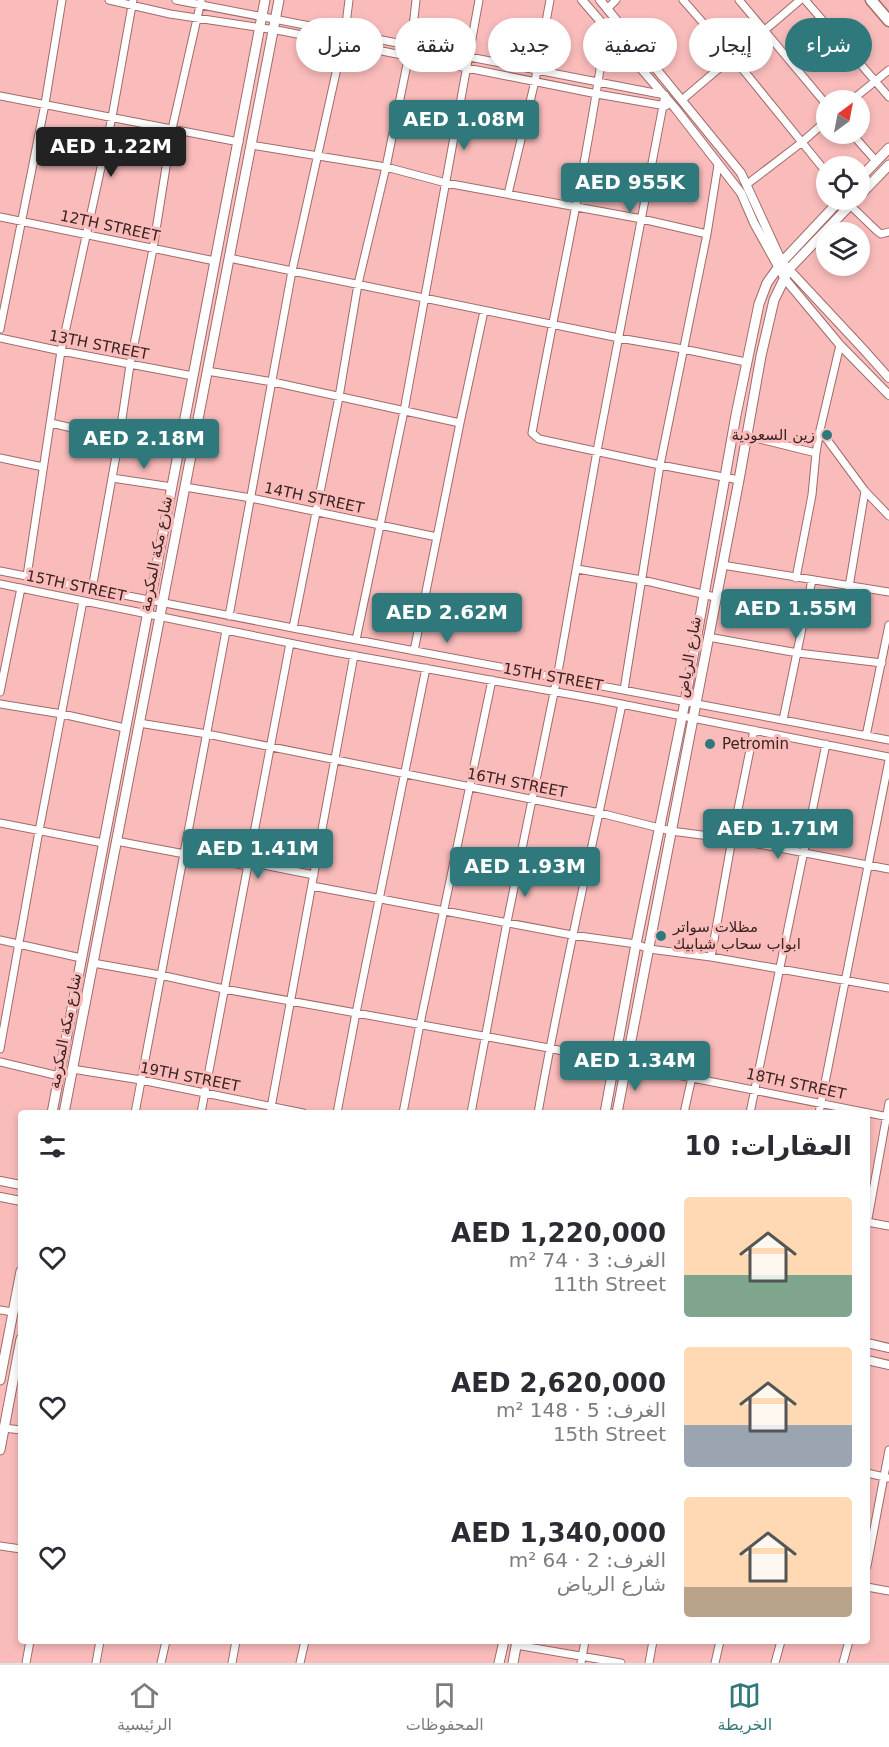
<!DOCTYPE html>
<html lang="ar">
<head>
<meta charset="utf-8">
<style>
	body { margin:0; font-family:"DejaVu Sans",Vazirmatn,sans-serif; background:#f7f7f7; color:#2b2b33; direction:rtl; height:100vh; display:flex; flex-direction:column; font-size:22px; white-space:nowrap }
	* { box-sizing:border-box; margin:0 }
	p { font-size:20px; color:#7c7c81 }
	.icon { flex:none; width:33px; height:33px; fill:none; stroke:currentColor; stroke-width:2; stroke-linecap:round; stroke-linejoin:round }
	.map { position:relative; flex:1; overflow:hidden; direction:ltr }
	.details { position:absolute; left:18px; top:1110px; width:852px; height:534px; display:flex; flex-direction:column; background:#fff; border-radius:6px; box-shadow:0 3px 9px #0003; direction:rtl }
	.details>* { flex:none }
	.banner { position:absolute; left:18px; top:18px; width:854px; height:54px; direction:rtl; display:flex; gap:12px }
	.needle { width:39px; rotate:32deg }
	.tools { position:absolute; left:816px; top:90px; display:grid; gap:12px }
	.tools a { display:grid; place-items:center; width:54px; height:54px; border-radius:50%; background:#fff; box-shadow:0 3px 9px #0003; font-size:30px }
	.price { position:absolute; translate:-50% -51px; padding:0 14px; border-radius:6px; background:#2f797d; color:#fff; font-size:20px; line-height:39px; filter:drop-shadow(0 2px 3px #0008) }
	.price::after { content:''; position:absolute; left:50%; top:36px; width:18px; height:14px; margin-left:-9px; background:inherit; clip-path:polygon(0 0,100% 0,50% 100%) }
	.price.active { background:#222; color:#fff }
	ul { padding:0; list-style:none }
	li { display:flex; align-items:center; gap:18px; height:150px; padding:0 18px }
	li span { display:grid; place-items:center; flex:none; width:168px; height:120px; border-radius:6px; color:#555 }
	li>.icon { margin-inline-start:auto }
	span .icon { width:72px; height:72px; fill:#fffc; stroke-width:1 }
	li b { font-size:26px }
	h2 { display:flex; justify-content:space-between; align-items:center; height:72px; padding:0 18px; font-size:26px }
	.tag { padding:0 21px; border-radius:27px; background:#fff; box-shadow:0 3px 9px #0003; font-size:21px; line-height:54px }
	.tag.active { background:#2f797d; color:#fff }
	.menu { display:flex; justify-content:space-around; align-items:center; height:84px; border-top:2px solid #e1e1e2; background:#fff; font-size:16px; color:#7c7c81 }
	.menu a { display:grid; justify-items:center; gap:3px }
	.menu .active { color:#2f797d }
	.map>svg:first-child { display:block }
</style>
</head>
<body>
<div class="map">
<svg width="889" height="1663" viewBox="0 0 889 1663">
	<rect width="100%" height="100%" fill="#f9bcbb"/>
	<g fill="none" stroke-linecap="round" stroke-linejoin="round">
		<g stroke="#a16b6a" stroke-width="9">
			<path id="minor" d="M 109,0 L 170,14 L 282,31 L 597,94 L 666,106
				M 176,0 L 665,95 L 597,451 L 557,678 L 507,922 L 471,1113
				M 683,0 L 732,56 L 826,172
				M 739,0 L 826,104
				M 805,0 L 889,97
				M 607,9 L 616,0
				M 606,29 C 587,165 556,299 532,433 L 539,439 L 660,465 L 739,480
				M 0,96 L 239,142
				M 682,100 C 721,66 761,34 800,0
				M 852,100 L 889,70
				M 852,134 L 876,161
				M 251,145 L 386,167 L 446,183 L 642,219 L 707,234
				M 746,185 L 801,143 L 826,121
				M 508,194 L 535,81 L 550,0
				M 850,205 L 877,231 L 881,234 L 889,232
				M 0,217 L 215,261
				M 229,258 L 619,338 L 683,349 L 746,362
				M 0,329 L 45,104 L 62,0
				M 0,338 L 61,351 L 193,376
				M 207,371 L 273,382 L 460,423
				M 51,423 L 119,439
				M 820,430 L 865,491 L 889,516
				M 747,436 L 816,453
				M 0,458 L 43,467
				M 112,478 L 172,487
				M 185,487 L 251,498 L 437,537
				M 722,565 L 889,592
				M 577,569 L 642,580 L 715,597
				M 0,571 L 293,628 L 889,740
				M 27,576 L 61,351 L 112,117 L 133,0
				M 796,578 L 812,495 L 816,453 L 820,430 L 840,345
				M 0,584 L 329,651 L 601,700 L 889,757
				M 849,587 L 865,491
				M 92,589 L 119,439 L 130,365 L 153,249 L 172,129 L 201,1
				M 229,616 L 292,271 L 345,32 L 349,0
				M 293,628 L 339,397 L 358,284 L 386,167 L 411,45 L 416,0
				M 708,637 L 798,653 L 882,663
				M 356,640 L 404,411 L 479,0
				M 414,651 L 460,423 L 484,311
				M 624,690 L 660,465 L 707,234 L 718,165
				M 0,692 L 21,588
				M 0,704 L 62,714 L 125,728
				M 783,720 L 812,580
				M 139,723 L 207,734 L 600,813 L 671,831 L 732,839 L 889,869
				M 866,736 L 889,625
				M 0,823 L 103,843
				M 116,841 L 248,866
				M 248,862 L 314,875
				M 312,886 L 572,935 L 636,944 L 649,949 L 711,957 L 889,988
				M 0,940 L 81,958
				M 711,957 L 732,839 L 754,730
				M 93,963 L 160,975 L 224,989 L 549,1048 L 614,1062
				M 0,1049 L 39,831 L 83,601
				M 0,1062 L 59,1076
				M 627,1065 L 889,1117
				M 72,1069 L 141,1080 L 303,1113
				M 135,1113 L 226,631
				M 201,1113 L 290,643
				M 270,1113 L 354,655
				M 337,1113 L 356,1013 L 426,668
				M 403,1113 L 420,1024 L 492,680
				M 538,1113 C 562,976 594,840 622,704
				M 684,1113 L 692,1077
				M 750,1113 L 826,744
				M 819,1113 L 889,760
				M 867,1222 L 889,1226
				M 867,1224 L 889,1103
				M 0,1310 L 13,1312
				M 4,1428 L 21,1430
				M 867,1473 L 889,1478
				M 0,1546 L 21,1549
				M 867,1566 L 889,1450
				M 867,1587 L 889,1591
				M 516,1645 L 621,1663
				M 26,1663 L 30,1641
				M 96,1663 L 100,1641
				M 161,1663 L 166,1641
				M 232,1663 L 236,1641
				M 300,1663 L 305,1641
				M 581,1663 L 585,1641
				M 649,1663 L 653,1641
				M 715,1663 L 720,1641
				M 775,1663 L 781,1641
				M 843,1663 L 849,1641"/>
		</g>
		<g stroke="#a16b6a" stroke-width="10">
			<path id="tertiary" d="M 582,0 L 675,108 L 741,193 L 754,223 L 785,279 L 840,345 L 889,395
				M 600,0 L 741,173 L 782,262 L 864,350 L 889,378
				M 0,1181 L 21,1185
				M 0,1197 L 21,1201
				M 867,1343 L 889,1348
				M 867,1360 L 889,1365"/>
		</g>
		<g stroke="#a16b6a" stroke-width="11">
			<path id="secondary" d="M 860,178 L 889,148
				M 860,195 L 889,165
				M 52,1113 L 265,0
				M 64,1113 L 279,0
				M 605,1113 L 636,944 L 685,702 L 736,415 L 759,304 L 767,283 L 782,262 L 840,200
				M 617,1113 L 739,480 L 761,356 L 774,300 L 789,269 L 855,200
				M 0,1380 L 21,1271
				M 0,1450 L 21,1339
				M 499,1663 L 504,1641
				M 513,1663 L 517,1641"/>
		</g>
		<g stroke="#a16b6a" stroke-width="13">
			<path id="primary" d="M 871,0 L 889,21"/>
		</g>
		<use href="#minor" stroke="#fff" stroke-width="7"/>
		<use href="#tertiary" stroke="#fff" stroke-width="8"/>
		<use href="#secondary" stroke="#fff" stroke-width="9"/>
		<use href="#primary" stroke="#fff" stroke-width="10"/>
	</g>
	<g fill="#2f797d" stroke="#f9bcbb" stroke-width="2">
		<circle cx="827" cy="435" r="6"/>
		<circle cx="710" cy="744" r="6"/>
		<circle cx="661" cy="936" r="6"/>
	</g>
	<g text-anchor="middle" stroke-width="6" stroke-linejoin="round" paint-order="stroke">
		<g font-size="15" fill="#3a2323" stroke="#f9bcbb">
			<text transform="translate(110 226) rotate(12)" y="5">12TH STREET</text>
			<text transform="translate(99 345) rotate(11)" y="5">13TH STREET</text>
			<text transform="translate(314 498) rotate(12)" y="5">14TH STREET</text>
			<text transform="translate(156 554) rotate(-79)" y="5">شارع مكة المكرمة</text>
			<text transform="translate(76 586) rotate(12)" y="5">15TH STREET</text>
			<text transform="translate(689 657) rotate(-80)" y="5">شارع الرياض</text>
			<text transform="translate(553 677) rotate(10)" y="5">15TH STREET</text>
			<text transform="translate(517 783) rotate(11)" y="5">16TH STREET</text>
			<text transform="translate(65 1031) rotate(-79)" y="5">شارع مكة المكرمة</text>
			<text transform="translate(190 1077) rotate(11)" y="5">19TH STREET</text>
			<text transform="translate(796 1084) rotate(12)" y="5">18TH STREET</text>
		</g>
		<g font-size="15" fill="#3a2323" stroke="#f9bcbb" text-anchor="start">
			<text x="815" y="440" text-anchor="end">زين السعودية</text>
			<text x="722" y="749">Petromin</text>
			<text x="673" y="932">مظلات سواتر<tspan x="673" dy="17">ابواب سحاب شبابيك</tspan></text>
		</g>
	</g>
</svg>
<div class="tools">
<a><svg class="needle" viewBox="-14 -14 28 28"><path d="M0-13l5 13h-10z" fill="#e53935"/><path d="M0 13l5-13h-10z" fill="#7c7c81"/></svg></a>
<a><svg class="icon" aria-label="locate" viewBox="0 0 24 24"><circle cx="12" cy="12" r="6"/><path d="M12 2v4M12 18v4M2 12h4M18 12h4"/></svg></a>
<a><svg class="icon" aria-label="layers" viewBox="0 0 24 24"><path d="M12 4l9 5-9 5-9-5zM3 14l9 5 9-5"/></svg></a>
</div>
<b class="price" style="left:464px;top:151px">AED 1.08M</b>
<b class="price active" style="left:111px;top:178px">AED 1.22M</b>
<b class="price" style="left:630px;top:214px">AED 955K</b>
<b class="price" style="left:144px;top:470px">AED 2.18M</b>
<b class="price" style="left:796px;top:640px">AED 1.55M</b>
<b class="price" style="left:447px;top:644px">AED 2.62M</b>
<b class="price" style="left:778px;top:860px">AED 1.71M</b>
<b class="price" style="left:258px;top:880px">AED 1.41M</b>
<b class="price" style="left:525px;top:898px">AED 1.93M</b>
<b class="price" style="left:635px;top:1092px">AED 1.34M</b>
<div class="banner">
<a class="tag active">شراء</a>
<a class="tag">إيجار</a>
<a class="tag">تصفية</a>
<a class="tag">جديد</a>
<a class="tag">شقة</a>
<a class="tag">منزل</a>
</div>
<section class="details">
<h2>العقارات: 10<svg class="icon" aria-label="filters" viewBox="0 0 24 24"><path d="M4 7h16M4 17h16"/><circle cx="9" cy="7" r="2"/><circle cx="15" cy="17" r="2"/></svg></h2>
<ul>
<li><span style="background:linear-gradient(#ffd9b3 65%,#7fa58c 0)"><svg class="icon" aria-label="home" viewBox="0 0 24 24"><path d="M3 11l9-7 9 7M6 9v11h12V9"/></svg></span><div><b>AED 1,220,000</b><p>الغرف: 3 · 74 m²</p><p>11th Street</p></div><svg class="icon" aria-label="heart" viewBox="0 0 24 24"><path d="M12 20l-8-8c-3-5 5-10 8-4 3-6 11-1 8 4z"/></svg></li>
<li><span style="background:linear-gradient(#ffd9b3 65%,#9aa5b1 0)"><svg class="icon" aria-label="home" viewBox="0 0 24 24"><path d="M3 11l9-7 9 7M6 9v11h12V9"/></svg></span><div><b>AED 2,620,000</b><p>الغرف: 5 · 148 m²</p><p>15th Street</p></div><svg class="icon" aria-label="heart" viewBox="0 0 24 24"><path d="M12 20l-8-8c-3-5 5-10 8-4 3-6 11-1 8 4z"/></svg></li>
<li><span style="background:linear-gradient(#ffd9b3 75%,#b9a48a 0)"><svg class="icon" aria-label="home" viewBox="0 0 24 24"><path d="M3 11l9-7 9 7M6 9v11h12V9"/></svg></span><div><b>AED 1,340,000</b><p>الغرف: 2 · 64 m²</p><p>شارع الرياض</p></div><svg class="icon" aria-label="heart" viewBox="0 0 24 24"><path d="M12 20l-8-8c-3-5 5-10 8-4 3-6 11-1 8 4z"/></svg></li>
</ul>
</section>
</div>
<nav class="menu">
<a class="active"><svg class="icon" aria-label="map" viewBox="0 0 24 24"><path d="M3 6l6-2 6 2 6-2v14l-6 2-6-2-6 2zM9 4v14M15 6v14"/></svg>الخريطة</a>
<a><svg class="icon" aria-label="saved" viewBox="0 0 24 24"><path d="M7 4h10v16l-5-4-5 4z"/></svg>المحفوظات</a>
<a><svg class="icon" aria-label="home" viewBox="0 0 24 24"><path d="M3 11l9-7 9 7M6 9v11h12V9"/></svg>الرئيسية</a>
</nav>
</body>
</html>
